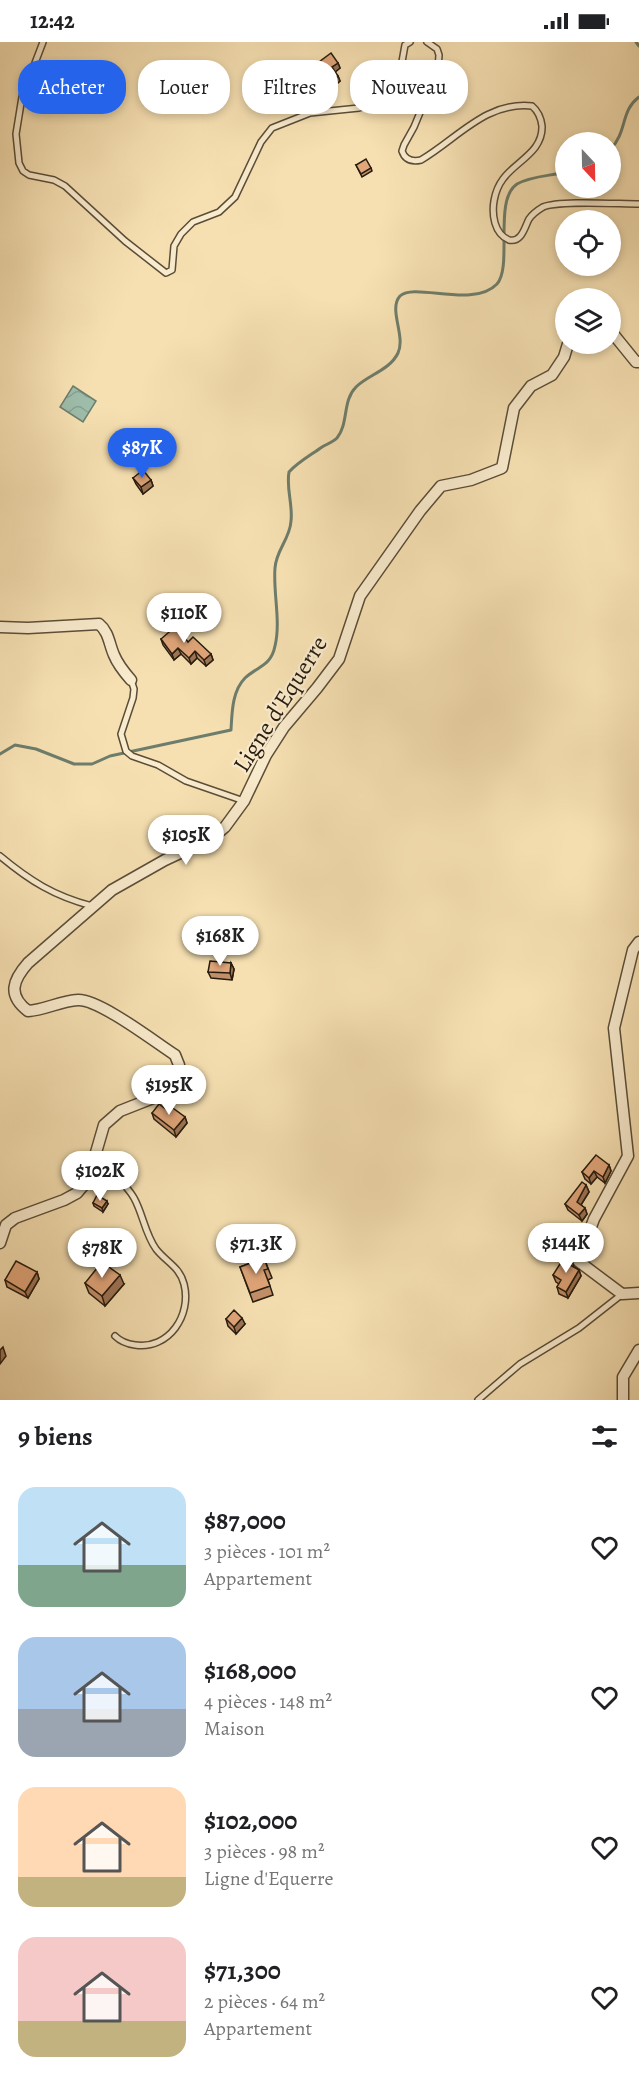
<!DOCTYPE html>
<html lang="fr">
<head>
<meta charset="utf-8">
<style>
	body { margin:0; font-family:Alegreya,serif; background:#f2f2f2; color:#202124; height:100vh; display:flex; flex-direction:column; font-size:22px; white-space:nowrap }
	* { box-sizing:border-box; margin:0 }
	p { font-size:20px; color:#757577 }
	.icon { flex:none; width:33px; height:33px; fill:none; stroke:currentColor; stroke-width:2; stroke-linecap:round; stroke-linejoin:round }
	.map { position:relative; height:1358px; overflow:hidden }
	.sheet { display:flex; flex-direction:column; background:#fff; flex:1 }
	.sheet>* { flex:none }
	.hud { position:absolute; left:18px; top:18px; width:603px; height:54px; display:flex; gap:12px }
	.needle { width:39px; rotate:158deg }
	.buttons { position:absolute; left:555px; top:90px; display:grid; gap:12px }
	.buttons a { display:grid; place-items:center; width:66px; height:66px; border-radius:50%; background:#fff; box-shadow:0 3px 9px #0003; font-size:30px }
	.price { position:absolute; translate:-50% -51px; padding:0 14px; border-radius:21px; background:#fff; color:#222; font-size:20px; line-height:39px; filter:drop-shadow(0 2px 3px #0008) }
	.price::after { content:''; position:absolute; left:50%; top:36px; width:18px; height:14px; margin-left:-9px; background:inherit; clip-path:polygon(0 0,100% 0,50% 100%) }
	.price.active { background:#2563eb; color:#fff }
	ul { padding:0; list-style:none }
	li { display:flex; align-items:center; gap:18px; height:150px; padding:0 18px }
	li span { display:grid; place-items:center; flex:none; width:168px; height:120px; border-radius:18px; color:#555 }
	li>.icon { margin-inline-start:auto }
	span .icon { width:72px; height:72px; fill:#fffc; stroke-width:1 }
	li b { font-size:26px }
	h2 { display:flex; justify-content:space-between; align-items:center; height:72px; padding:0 18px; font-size:26px }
	.chip { padding:0 21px; border-radius:24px; background:#fff; box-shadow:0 3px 9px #0003; font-size:21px; line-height:54px }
	.chip.active { background:#2563eb; color:#fff }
	.status { display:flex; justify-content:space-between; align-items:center; height:42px; padding:0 30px; background:#fff; direction:ltr }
	.status svg { height:16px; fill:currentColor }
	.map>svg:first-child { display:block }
</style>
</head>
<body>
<div class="status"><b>12:42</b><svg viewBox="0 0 49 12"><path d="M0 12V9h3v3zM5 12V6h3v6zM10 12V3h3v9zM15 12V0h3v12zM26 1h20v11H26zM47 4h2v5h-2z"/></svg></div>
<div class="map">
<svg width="639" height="1358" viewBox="0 0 639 1358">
	<defs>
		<pattern id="water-waves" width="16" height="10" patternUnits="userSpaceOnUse" patternTransform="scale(1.5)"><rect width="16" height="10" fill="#9dbdaa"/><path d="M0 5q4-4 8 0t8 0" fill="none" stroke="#87a291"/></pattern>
	</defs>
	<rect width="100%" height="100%" fill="#f6e0b2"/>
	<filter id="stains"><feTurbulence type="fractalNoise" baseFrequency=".00333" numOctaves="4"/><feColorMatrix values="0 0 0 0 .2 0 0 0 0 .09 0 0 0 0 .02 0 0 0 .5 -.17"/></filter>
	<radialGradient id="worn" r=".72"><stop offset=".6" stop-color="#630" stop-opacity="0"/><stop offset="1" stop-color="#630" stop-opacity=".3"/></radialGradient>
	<path fill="url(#water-waves)" stroke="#6d7d6c" stroke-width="1.5" d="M 73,344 L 96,359 L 83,380 L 60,365 Z"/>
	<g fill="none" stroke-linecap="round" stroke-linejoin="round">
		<path stroke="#6d7d6c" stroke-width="3" d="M 636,0 L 639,4
			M 610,108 C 628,89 620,69 639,55
			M 0,712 L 15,703 L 36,707 L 74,722 L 92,722 L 110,714 L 231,688 C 232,671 232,649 245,636 C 258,624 271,624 275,604 C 281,579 273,551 275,526 C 276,508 290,497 291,479 C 293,462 286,447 289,430 C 298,420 311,413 322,405 C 327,402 333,400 337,396 C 349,381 342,359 356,345 C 368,333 390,328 398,311 C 406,294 388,267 400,254 C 415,240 473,267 497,242 C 513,224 493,158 517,142 C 531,134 550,134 566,130"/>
		<g stroke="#5a4d38" stroke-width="8">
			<path id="lane" d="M 43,0 L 22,55 L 16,92 L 19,121 L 23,129 L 29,133 L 54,138 L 65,144 L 125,199 L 166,231 L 172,228 L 174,204 L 181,192 L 193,180 L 219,170 L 235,155 L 261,100 L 272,86 L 310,71 L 359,66 L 388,58 L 393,54 L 398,42 L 405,3 L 410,0
				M 427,0 L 437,7 L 439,13 L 438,27 L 414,85 L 404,103 L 402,109 C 405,118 412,120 421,118 C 457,97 486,59 532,64 C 538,69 541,76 542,84 C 543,110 516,119 503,137 C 494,149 491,167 495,181 C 497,188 502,195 509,198 C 522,201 525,184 529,177 C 533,171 538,168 543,165 C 559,158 618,162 639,162
				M 131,638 L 134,647 L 133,656 L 121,692 L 126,709 L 132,714 L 158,723 L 186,739 L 244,759
				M 0,814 C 30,839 54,854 92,864
				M 96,1115 C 108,1128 125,1140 134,1156 C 143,1172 145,1192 156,1207 C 166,1220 180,1225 184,1242 C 192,1273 169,1308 135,1303 C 127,1302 121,1300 115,1294
				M 478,1358 L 520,1322 L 579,1286 L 621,1253"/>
		</g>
		<g stroke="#5a4d38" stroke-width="13">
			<path id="street" d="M 610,288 L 636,320 L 639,320
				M 0,585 L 28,586 L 99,582 C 109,590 109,602 114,613 C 118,623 124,630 131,638
				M 639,900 L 633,908 L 614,986 L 628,1114 L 594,1177 L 578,1219 L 622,1252 L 639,1251
				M 0,1201 L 6,1183 L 15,1176 L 64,1158 L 77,1151 L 88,1138 L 104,1083 L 120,1069 L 153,1056 L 177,1036 L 179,1023 L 175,1013 C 155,1000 99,957 78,958 C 60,959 45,968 28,969 C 7,953 13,938 28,921 L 112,848 L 165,818 L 212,796 L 225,785 L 244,759 L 266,713 L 284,685 L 317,646 L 339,617 L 360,554 L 420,469 L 441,444 L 471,438 L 502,426 L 514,366 L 531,344 L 552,333 L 564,315 L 568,302
				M 623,1358 L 623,1335 L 639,1308"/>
		</g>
		<use href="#lane" stroke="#f9ebcd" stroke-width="5"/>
		<use href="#street" stroke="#f9ebcd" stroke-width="10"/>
	</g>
	<path fill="#c28f69" stroke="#261c0f" stroke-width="1.5" d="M 338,21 L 340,26 L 335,30 L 338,34 L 340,39 L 331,47 L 317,28 L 315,23 Z
		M 356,123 L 371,126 L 372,129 L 362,135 Z
		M 133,436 L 151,438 L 153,444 L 143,452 L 136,442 Z
		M 161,597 L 188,600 L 211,612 L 213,618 L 206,624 L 197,616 L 191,622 L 181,612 L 174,618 L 163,603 Z
		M 231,921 L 234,927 L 232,938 L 211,936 L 208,930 Z
		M 167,1068 L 185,1075 L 187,1081 L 176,1095 L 154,1077 L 152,1071 Z
		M 609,1123 L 611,1129 L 605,1141 L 597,1135 L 591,1142 L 585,1137 L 582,1130 Z
		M 586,1143 L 589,1150 L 581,1163 L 585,1166 L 587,1172 L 582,1179 L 568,1168 L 565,1162 Z
		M 93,1161 L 108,1162 L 103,1170 L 94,1164 Z
		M 264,1216 L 272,1236 L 268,1238 L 273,1253 L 253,1260 L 240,1225 Z
		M 572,1219 L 574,1225 L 579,1228 L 581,1234 L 568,1256 L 559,1252 L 557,1245 L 559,1242 L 556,1240 L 553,1233 Z
		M 37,1230 L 39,1237 L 28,1256 L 7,1245 L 5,1238 Z
		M 85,1241 L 124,1242 L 105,1264 L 89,1251 Z
		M 226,1277 L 245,1282 L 236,1292 L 228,1284 Z"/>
	<path fill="#9e7455" stroke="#261c0f" stroke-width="1.5" d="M 338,21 L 340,26 L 334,31 L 332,25 Z
		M 338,34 L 340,39 L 331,47 L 329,41 Z
		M 151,438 L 153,444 L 143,452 L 141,445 Z
		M 178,606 L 181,612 L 174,618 L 172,612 Z
		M 195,609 L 197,616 L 191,622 L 189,616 Z
		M 211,612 L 213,618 L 206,624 L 204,618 Z
		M 231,921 L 234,927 L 232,938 L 230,931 Z
		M 185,1075 L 187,1081 L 176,1095 L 174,1088 Z
		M 609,1123 L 611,1129 L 605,1141 L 603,1135 Z
		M 594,1129 L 597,1135 L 591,1142 L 589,1136 Z
		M 586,1143 L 589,1150 L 579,1166 L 577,1160 Z
		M 107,1159 L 108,1162 L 103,1170 L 102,1166 Z
		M 585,1166 L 587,1172 L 582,1179 L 579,1173 Z
		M 579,1228 L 581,1234 L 568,1256 L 566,1250 Z
		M 37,1230 L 39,1237 L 28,1256 L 25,1250 Z
		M 120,1233 L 124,1242 L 105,1264 L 102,1254 Z
		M 242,1276 L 245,1282 L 236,1292 L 234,1285 Z
		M 3,1305 L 6,1314 L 0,1322 L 0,1308 Z"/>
	<path fill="#e1a67a" stroke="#261c0f" stroke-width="1.5" d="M 331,11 L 338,21 L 332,25 L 338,34 L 329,41 L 315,23 Z
		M 366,117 L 371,126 L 361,132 L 356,123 Z
		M 143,428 L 151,438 L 141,445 L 133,436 Z
		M 176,584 L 188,600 L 193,595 L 211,612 L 204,618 L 195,609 L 189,616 L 178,606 L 172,612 L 161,597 Z
		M 210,919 L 231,921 L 230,931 L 208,930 Z
		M 159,1062 L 167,1068 L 170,1064 L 185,1075 L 174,1088 L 152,1071 Z
		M 596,1113 L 609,1123 L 603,1135 L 594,1129 L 589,1136 L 582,1130 Z
		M 582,1140 L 586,1143 L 577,1160 L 585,1166 L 579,1173 L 565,1162 Z
		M 97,1153 L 107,1159 L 102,1166 L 93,1161 Z
		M 565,1214 L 572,1219 L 570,1223 L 579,1228 L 566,1250 L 557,1245 L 561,1238 L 553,1233 Z
		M 264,1216 L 268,1227 L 264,1228 L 270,1244 L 250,1251 L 240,1225 Z
		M 16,1219 L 37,1230 L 25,1250 L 5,1238 Z
		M 102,1220 L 120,1233 L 102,1254 L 85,1241 Z
		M 234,1268 L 242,1276 L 234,1285 L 226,1277 Z"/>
	<g text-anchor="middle" stroke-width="4.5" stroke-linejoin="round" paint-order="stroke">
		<g font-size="24" fill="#261c0f" stroke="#f9ebcd">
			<text transform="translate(280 662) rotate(-58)" y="8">Ligne d'Equerre</text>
		</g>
	</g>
	<rect width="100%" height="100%" filter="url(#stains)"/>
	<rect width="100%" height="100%" fill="url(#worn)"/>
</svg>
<div class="buttons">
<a><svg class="needle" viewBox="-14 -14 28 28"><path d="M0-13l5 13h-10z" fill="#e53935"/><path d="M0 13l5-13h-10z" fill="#757577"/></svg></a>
<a><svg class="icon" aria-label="locate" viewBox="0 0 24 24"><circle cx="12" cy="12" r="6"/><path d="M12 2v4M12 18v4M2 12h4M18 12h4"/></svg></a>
<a><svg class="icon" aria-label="layers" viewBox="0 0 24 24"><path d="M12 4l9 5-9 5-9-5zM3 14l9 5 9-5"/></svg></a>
</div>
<b class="price active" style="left:142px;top:437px">$87K</b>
<b class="price" style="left:184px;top:602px">$110K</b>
<b class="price" style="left:186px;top:824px">$105K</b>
<b class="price" style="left:220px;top:925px">$168K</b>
<b class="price" style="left:169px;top:1074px">$195K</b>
<b class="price" style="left:100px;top:1160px">$102K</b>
<b class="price" style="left:566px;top:1232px">$144K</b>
<b class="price" style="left:256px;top:1233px">$71.3K</b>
<b class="price" style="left:102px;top:1237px">$78K</b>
<div class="hud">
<a class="chip active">Acheter</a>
<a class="chip">Louer</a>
<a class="chip">Filtres</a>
<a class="chip">Nouveau</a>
</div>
</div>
<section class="sheet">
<h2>9 biens<svg class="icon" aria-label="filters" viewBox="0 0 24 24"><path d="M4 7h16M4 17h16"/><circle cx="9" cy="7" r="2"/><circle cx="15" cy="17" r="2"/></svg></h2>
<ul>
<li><span style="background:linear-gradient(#bfe0f5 65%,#7fa58c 0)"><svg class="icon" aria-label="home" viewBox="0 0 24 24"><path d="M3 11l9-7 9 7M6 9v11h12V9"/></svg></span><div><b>$87,000</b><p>3 pièces · 101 m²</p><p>Appartement</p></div><svg class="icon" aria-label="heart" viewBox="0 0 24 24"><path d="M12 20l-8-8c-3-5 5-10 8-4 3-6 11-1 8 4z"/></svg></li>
<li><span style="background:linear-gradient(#a9c7e8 60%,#9aa5b1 0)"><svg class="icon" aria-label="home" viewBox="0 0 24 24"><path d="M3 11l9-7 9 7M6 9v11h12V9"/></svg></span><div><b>$168,000</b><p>4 pièces · 148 m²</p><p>Maison</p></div><svg class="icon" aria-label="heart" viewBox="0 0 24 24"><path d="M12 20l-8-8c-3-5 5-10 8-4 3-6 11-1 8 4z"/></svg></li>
<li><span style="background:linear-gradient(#ffd9b3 75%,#c2b280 0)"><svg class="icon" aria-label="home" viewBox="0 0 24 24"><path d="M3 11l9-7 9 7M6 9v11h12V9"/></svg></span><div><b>$102,000</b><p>3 pièces · 98 m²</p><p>Ligne d'Equerre</p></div><svg class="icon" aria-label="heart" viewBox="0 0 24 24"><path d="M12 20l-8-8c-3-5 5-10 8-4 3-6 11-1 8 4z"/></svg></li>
<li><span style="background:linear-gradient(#f6c9c9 70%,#c2b280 0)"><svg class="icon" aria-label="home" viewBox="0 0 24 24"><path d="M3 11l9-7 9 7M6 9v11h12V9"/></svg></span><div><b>$71,300</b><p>2 pièces · 64 m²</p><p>Appartement</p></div><svg class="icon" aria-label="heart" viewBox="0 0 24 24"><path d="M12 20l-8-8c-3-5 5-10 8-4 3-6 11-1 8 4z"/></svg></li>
</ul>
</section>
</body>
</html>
